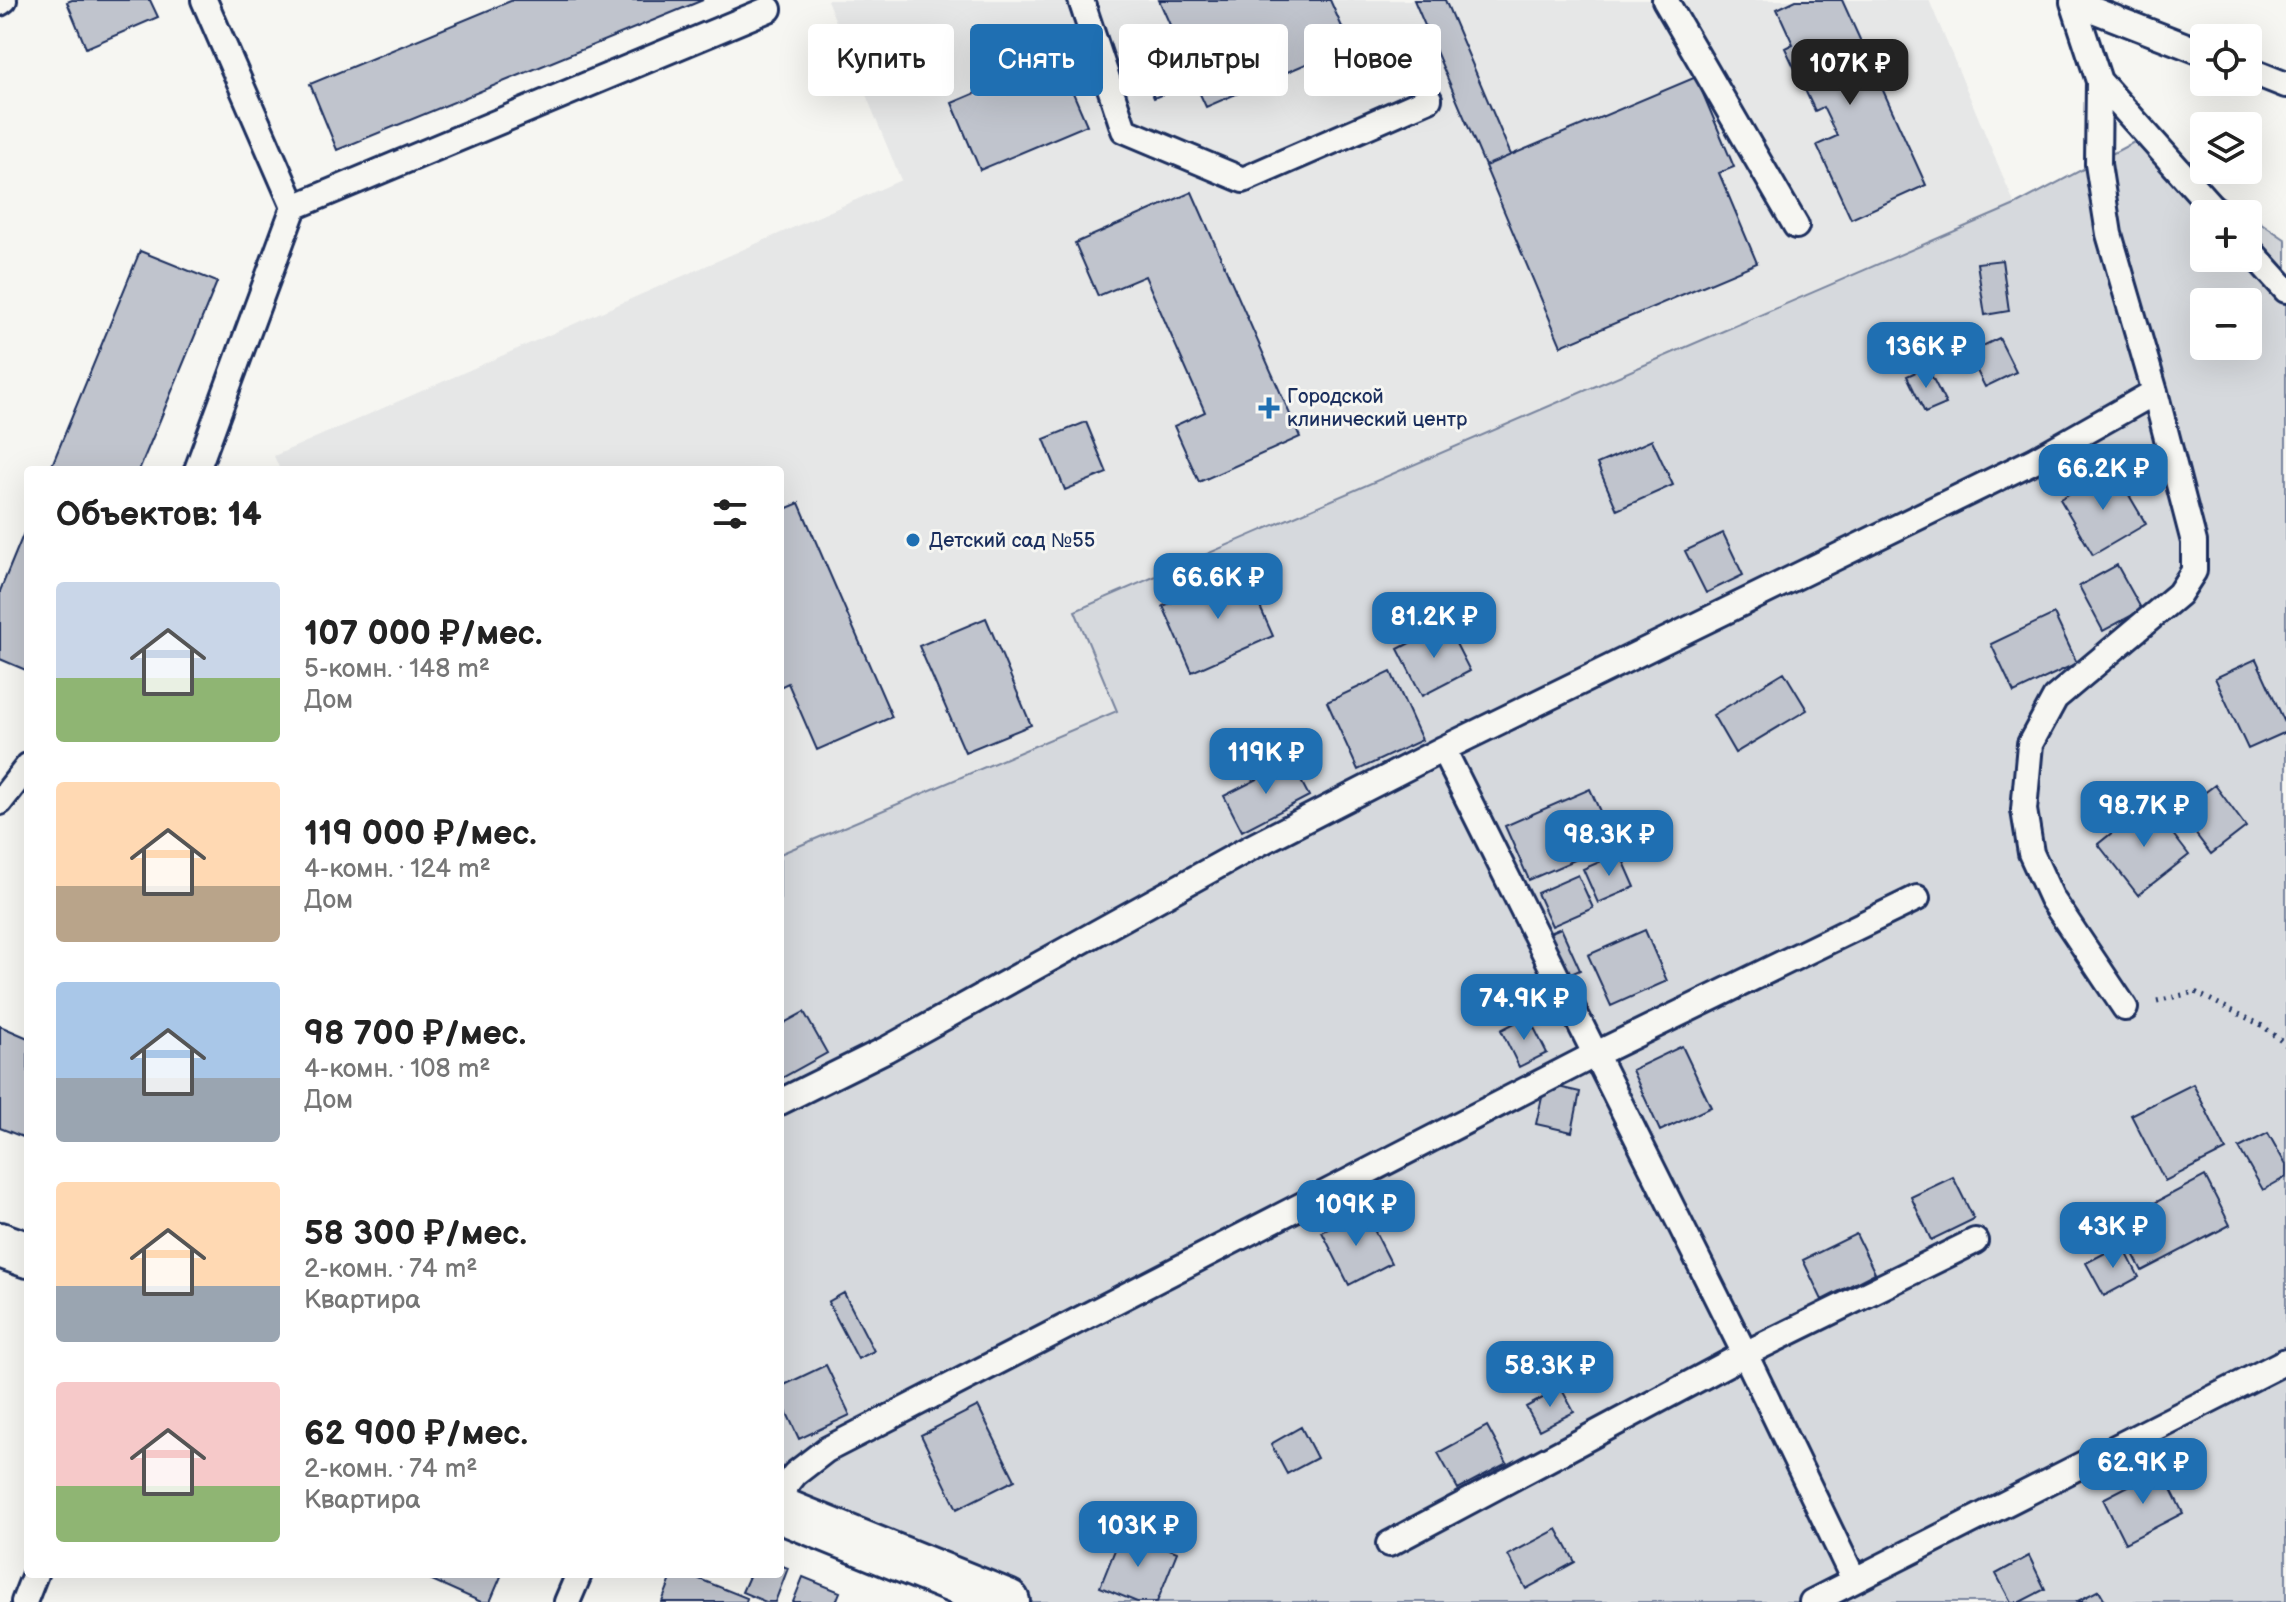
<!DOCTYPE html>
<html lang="ru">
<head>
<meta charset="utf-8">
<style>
	body { margin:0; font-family:"Balsamiq Sans",sans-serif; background:#f2f2f2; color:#222; height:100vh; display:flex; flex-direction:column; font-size:30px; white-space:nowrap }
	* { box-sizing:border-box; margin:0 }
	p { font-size:26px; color:#767676 }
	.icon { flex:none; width:44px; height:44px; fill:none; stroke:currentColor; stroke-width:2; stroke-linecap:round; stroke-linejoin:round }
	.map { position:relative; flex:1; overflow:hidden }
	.details { position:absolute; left:24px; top:466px; width:760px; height:1112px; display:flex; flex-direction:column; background:#fff; border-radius:8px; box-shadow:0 8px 32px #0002 }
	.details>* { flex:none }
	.guide { position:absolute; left:808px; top:24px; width:760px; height:72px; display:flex; gap:16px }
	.fabs { position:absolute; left:2190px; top:24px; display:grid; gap:16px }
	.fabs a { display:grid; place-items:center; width:72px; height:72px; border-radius:8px; background:#fff; box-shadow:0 8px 32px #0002; font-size:40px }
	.price { position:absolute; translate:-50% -68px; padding:0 18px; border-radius:16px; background:#1f6fb2; color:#fff; font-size:26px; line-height:52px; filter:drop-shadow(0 2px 4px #0008) }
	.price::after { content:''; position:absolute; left:50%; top:48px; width:24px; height:18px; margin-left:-12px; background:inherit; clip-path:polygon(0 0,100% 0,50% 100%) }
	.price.on { background:#222; color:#fff }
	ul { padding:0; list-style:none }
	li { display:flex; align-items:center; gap:24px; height:200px; padding:0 32px }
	li span { display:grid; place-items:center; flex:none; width:224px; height:160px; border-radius:8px; color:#555 }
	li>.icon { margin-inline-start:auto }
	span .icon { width:96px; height:96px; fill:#fffc; stroke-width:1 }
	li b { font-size:34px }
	h2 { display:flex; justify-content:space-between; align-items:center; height:96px; padding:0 32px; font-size:34px }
	.chip { padding:0 28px; border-radius:8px; background:#fff; box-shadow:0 8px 32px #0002; font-size:28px; line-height:72px }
	.chip.on { background:#1f6fb2; color:#fff }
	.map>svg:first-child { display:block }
</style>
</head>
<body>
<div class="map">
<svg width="2286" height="1602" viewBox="0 0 2286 1602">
	<rect width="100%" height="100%" fill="#f6f6f2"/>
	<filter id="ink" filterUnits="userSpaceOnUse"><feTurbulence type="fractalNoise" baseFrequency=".0125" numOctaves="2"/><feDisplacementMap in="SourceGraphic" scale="16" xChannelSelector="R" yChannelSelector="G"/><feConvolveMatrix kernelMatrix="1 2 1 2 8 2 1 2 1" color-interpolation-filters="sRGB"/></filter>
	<g filter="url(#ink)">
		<path fill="#e6e7e7" d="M 827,0 L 1929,0 L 2015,205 L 1076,611 L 1117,711 L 780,854 L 780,470 L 280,470 L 274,456 L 901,180 Z"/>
		<path fill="#d6d9dd" stroke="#78849e" stroke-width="2" fill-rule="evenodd" d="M 2138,140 L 2248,214 L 2204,214 L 2204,258 L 2248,258 L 2248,214 L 2286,240 L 2286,1602 L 1007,1602 L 780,1510 L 780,854 L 1117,711 L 1075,611 L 2015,205 ZM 2204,302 L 2248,302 L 2248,346 L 2204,346 Z"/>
		<path fill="#c0c4cd" stroke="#1b2f5e" stroke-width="2" d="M 72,0 L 150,0 L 158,17 L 86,48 L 67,2 Z
			M 513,0 L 703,0 L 337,150 L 310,84 Z
			M 1159,0 L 1330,0 L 1350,45 L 1206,107 L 1194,81 L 1154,98 L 1145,77 L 1185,59 Z
			M 1414,0 L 1445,0 L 1511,155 L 1485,166 Z
			M 1796,0 L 1842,0 L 1926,185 L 1851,219 L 1817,145 L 1837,136 L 1823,107 L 1815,111 L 1785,48 L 1793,44 L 1777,9 Z
			M 1058,58 L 1087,125 L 980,170 L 952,103 Z
			M 1696,77 L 1734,167 L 1719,173 L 1757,263 L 1561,346 L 1485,166 Z
			M 1192,192 L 1300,437 L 1199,482 L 1174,426 L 1205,412 L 1145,276 L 1098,296 L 1075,243 Z
			M 140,251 L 217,282 L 155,432 L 139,470 L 50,470 Z
			M 2002,260 L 2009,311 L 1985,315 L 1977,263 Z
			M 1999,338 L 2016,372 L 1985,387 L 1968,353 Z
			M 1927,367 L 1946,404 L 1925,413 L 1907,376 Z
			M 1086,422 L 1107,473 L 1065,490 L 1044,439 Z
			M 1652,440 L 1673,485 L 1617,510 L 1597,464 Z
			M 2113,468 L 2146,524 L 2093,555 L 2060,499 Z
			M 799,503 L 892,717 L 817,750 L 788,683 L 780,687 L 780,511 Z
			M 28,523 L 28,671 L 0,659 L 0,591 Z
			M 1723,533 L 1743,575 L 1706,593 L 1685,551 Z
			M 2117,565 L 2142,610 L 2103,631 L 2079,586 Z
			M 1244,571 L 1273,636 L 1192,672 L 1163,606 Z
			M 2054,614 L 2077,663 L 2014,693 L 1991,644 Z
			M 986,618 L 1031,725 L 965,752 L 919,646 Z
			M 1446,624 L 1470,671 L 1422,696 L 1398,649 Z
			M 2256,659 L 2286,725 L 2286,732 L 2248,749 L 2215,678 Z
			M 1391,672 L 1422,740 L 1358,770 L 1327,702 Z
			M 1784,672 L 1807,710 L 1735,753 L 1713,715 Z
			M 1291,762 L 1309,796 L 1242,831 L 1224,796 Z
			M 2215,785 L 2246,827 L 2211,854 L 2179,812 Z
			M 1590,789 L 1614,843 L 1529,880 L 1505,826 Z
			M 2149,803 L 2189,855 L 2138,895 L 2098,844 Z
			M 1620,853 L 1635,887 L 1598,903 L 1583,869 Z
			M 1578,875 L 1593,908 L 1552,926 L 1537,893 Z
			M 1561,928 L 1580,970 L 1558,980 L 1539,937 Z
			M 1645,930 L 1667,981 L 1611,1006 L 1588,955 Z
			M 804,1012 L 827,1053 L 780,1079 L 780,1025 Z
			M 1528,1016 L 1547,1053 L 1519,1067 L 1501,1030 Z
			M 0,1026 L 28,1038 L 28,1139 L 0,1128 Z
			M 1682,1046 L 1711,1107 L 1660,1131 L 1632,1070 Z
			M 1545,1084 L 1580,1092 L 1572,1132 L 1536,1124 Z
			M 2193,1084 L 2226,1150 L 2165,1181 L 2131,1115 Z
			M 2268,1133 L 2286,1165 L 2286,1177 L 2263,1190 L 2239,1148 Z
			M 2205,1176 L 2230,1225 L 2142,1271 L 2117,1223 Z
			M 1953,1177 L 1974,1219 L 1931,1240 L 1911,1197 Z
			M 1364,1210 L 1391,1263 L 1349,1285 L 1322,1232 Z
			M 1856,1234 L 1875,1273 L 1822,1300 L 1803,1260 Z
			M 2122,1244 L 2139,1277 L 2104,1296 L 2086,1263 Z
			M 844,1293 L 874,1351 L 858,1359 L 828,1302 Z
			M 826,1365 L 850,1415 L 799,1439 L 780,1398 L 780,1387 Z
			M 1561,1388 L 1574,1412 L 1539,1430 L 1526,1407 Z
			M 978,1406 L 1015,1480 L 957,1509 L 921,1435 Z
			M 1487,1426 L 1507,1463 L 1458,1489 L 1438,1453 Z
			M 1301,1427 L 1317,1458 L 1287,1474 L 1271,1444 Z
			M 2161,1469 L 2183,1513 L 2125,1543 L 2103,1499 Z
			M 1557,1529 L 1575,1562 L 1526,1589 L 1508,1555 Z
			M 1123,1530 L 1177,1552 L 1157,1602 L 1137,1602 L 1100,1587 Z
			M 2029,1556 L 2045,1589 L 2020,1602 L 2011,1602 L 1996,1574 Z
			M 780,1565 L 788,1568 L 775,1602 L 766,1602 L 742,1592 L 750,1574 L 780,1574 Z
			M 424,1574 L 502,1574 L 490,1602 L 481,1602 L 423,1576 Z
			M 673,1574 L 687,1574 L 747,1598 L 746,1602 L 662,1602 Z
			M 803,1577 L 840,1592 L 836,1602 L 793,1602 Z
			M 2099,1590 L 2106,1602 L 2076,1602 Z"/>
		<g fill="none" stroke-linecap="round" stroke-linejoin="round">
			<g stroke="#1b2f5e" stroke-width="30">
				<path id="lane" d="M 1081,0 L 1124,130 L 1243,180 L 1429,99
					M 1665,0 L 1796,226
					M 2073,2 L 2099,81 L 2098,164 L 2109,234 L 2155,392 L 2194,542 L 2194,571 L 2179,594 L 2055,698 L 2030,744 L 2024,810 L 2031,853 L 2052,899 L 2125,1008
					M 2073,2 L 2204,53
					M 0,3 L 4,0
					M 2248,70 L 2286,85
					M 2099,81 L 2218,214
					M 294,207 L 769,9
					M 2248,248 L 2286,290
					M 197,470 L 294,207 L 204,0
					M 1443,749 L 1745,1354 L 1854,1580
					M 0,802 L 28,766
					M 780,1102 L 887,1049 L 1250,848 L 1443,749 L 2035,460 L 2155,392
					M 780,1493 L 795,1474 L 826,1450 L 1594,1055 L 1917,898
					M 1389,1544 L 1745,1354 L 1975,1241
					M 24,1602 L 35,1574
					M 567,1602 L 579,1574
					M 1812,1602 L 2286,1361"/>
			</g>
			<g stroke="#1b2f5e" stroke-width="50">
				<path id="street" d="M 0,1245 L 28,1255
					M 780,1510 L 1007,1602"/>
			</g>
			<path stroke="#1b2f5e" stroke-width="5" stroke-dasharray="2 6" stroke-linecap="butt" d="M 2157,1001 L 2195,992 L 2263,1026 L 2286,1045"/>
			<use href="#lane" stroke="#f6f6f2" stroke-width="24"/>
			<use href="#street" stroke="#f6f6f2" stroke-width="44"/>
		</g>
	</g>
	<g fill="#1f6fb2" stroke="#f6f6f2" stroke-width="3">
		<path d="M1265 396h8v8h8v8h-8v8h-8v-8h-8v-8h8z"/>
		<circle cx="913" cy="540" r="8"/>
	</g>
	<g text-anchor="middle" stroke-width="6" stroke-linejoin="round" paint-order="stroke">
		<g font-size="20" fill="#1b2f5e" stroke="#f6f6f2" text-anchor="start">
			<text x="1287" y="403">Городской<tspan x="1287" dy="23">клинический центр</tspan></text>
			<text x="929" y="547">Детский сад №55</text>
		</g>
	</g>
</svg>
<div class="fabs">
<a><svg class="icon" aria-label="locate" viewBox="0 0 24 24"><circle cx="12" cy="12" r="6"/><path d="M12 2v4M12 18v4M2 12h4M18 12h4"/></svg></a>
<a><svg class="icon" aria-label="layers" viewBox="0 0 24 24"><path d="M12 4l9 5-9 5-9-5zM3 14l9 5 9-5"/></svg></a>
<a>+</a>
<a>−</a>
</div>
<b class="price on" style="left:1850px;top:107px">107K ₽</b>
<b class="price" style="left:1926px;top:390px">136K ₽</b>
<b class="price" style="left:2103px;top:512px">66.2K ₽</b>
<b class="price" style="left:1218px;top:621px">66.6K ₽</b>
<b class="price" style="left:1434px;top:660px">81.2K ₽</b>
<b class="price" style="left:1266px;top:796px">119K ₽</b>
<b class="price" style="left:2144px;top:849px">98.7K ₽</b>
<b class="price" style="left:1609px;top:878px">98.3K ₽</b>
<b class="price" style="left:1524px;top:1042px">74.9K ₽</b>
<b class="price" style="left:1356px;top:1248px">109K ₽</b>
<b class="price" style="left:2113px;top:1270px">43K ₽</b>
<b class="price" style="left:1550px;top:1409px">58.3K ₽</b>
<b class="price" style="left:2143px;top:1506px">62.9K ₽</b>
<b class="price" style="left:1138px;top:1569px">103K ₽</b>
<div class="guide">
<a class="chip">Купить</a>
<a class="chip on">Снять</a>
<a class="chip">Фильтры</a>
<a class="chip">Новое</a>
</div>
<section class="details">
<h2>Объектов: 14<svg class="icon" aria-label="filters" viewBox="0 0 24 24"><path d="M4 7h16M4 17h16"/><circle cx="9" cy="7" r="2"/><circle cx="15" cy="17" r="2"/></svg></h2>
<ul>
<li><span style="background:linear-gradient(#c9d6e8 60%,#8fb573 0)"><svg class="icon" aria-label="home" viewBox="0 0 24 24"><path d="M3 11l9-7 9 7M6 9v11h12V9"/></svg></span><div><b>107 000 ₽/мес.</b><p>5-комн. · 148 m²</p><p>Дом</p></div></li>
<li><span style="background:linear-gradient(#ffd9b3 65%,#b9a48a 0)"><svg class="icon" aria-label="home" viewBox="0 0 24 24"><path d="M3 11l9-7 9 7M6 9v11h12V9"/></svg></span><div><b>119 000 ₽/мес.</b><p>4-комн. · 124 m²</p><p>Дом</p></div></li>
<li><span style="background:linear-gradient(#a9c7e8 60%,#9aa5b1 0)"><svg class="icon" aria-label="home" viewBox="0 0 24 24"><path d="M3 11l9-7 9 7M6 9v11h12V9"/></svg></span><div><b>98 700 ₽/мес.</b><p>4-комн. · 108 m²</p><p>Дом</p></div></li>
<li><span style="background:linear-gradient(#ffd9b3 65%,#9aa5b1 0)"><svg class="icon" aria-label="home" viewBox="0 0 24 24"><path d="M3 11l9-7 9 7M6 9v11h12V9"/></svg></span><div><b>58 300 ₽/мес.</b><p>2-комн. · 74 m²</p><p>Квартира</p></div></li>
<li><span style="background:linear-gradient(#f6c9c9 65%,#8fb573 0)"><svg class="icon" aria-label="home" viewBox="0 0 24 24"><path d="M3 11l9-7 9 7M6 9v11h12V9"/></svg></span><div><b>62 900 ₽/мес.</b><p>2-комн. · 74 m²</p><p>Квартира</p></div></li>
</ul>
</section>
</div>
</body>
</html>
